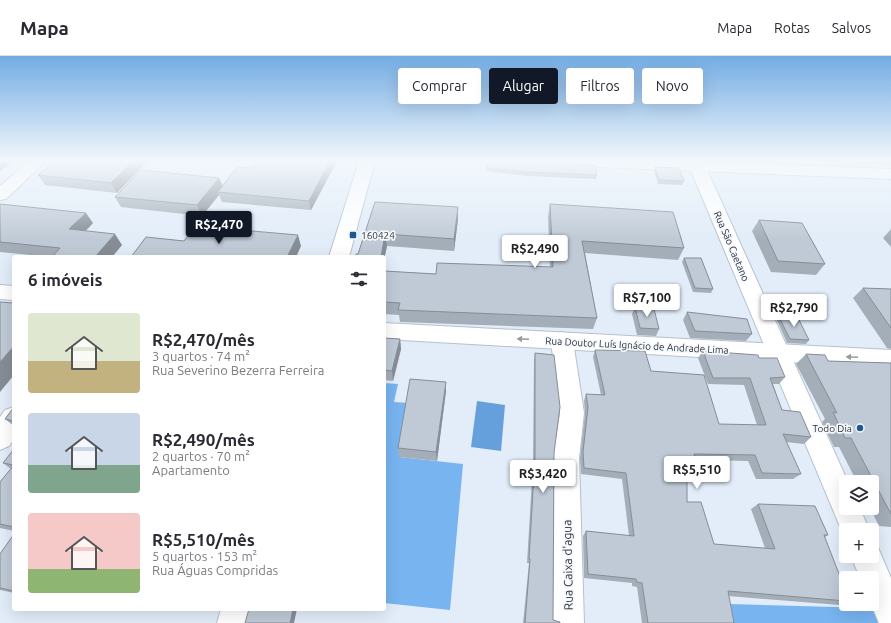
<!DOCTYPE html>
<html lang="pt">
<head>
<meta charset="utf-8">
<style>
	body { margin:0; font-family:Ubuntu,sans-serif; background:#f7f7f7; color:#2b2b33; height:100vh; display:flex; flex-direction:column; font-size:15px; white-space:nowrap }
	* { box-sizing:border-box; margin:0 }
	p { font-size:13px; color:#7c7c81 }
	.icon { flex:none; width:22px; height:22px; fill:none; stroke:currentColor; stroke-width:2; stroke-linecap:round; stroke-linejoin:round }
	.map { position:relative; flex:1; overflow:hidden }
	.side { position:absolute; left:12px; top:199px; width:374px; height:356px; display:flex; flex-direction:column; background:#fff; border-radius:4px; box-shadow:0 4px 16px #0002 }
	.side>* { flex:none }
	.top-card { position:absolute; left:398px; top:12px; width:380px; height:36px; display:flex; gap:8px }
	.controls { position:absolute; left:839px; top:419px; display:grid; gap:8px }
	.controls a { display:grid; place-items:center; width:40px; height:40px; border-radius:4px; background:#fff; box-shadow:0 4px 16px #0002; font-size:20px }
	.price { position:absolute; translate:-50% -34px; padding:0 9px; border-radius:4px; background:#fff; color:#222; font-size:13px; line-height:26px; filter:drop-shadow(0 1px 2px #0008) }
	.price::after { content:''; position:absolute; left:50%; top:24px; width:12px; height:9px; margin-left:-6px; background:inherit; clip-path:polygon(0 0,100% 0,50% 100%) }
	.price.selected { background:#111827; color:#fff }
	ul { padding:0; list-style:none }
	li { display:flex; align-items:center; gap:12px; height:100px; padding:0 16px }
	li span { display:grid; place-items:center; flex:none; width:112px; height:80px; border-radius:4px; color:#555 }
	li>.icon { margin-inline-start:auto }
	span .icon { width:48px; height:48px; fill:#fffc; stroke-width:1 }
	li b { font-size:17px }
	h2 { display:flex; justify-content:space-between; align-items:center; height:48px; padding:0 16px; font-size:17px }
	.chip { padding:0 14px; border-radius:4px; background:#fff; box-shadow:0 4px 16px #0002; font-size:14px; line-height:36px }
	.chip.selected { background:#111827; color:#fff }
	header { display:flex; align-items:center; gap:24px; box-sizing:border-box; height:56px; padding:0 20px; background:#fff; border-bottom:1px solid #e1e1e2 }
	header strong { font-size:19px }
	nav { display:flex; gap:22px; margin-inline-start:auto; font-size:14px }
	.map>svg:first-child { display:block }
</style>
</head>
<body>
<header>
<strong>Mapa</strong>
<nav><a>Mapa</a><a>Rotas</a><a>Salvos</a></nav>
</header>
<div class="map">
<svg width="891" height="567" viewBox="0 0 891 567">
	<rect width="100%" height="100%" fill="#e2edf9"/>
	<path fill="#78b4f0" d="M 384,327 L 398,328 L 394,346 L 409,347 L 399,401 L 463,408 L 450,554 L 384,547 Z
		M 730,548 L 873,552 L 881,567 L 733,567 Z"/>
	<path fill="#65a0dc" d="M 477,345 L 505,349 L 501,395 L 471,391 Z"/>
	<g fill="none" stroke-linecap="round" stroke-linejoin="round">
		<g stroke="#b6c1cc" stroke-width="2">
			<path id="street" d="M 29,105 L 46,105 L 6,143 L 0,144 L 0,130 Z
				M 359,105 L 375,105 L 349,201 L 329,201 Z
				M 687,105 L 703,105 L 848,426 L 846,426 L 846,452 L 860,452 L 869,474 L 846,474 L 846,485 Z
				M 562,276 L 570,279 L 573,285 L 584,357 L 579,402 L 584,567 L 552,567 L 553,402 L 560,357 L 551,285 L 554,279 Z
				M 14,351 L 14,383 L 9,390 L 0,394 L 0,361 L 5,354 Z
				M 872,488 L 877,489 L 891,522 L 891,567 L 879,567 L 871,548 L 872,522 L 860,522 L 851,500 L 872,500 Z
				M 221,553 L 253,553 L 249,567 L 217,567 Z"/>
		</g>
		<g stroke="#b6c1cc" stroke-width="2">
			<path id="secondary" d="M 566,105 L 686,105 L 891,113 L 891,123 L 574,110 L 569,108 Z
				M 0,229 L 14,230 L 14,244 L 0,243 Z
				M 384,267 L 891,294 L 891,312 L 384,283 Z"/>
		</g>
		<use href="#street" fill="#fff" fill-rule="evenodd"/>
		<use href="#secondary" fill="#fff" fill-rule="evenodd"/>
	</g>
	<path fill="#a4aeb8" d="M 55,105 L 148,105 L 117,137 L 45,129 L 38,119 Z
		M 337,105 L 311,154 L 222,146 L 219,139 L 202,160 L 121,151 L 115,141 L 223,130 L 252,112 Z
		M 487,105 L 597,119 L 596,123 L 527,120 L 486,115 Z
		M 843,105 L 891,105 L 891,109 L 845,107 Z
		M 655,111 L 684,125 L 682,129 L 658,128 L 654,115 Z
		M 375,146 L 458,163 L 454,195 L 387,190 L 384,204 L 384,201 L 358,198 Z
		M 0,148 L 93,167 L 85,175 L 122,189 L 112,201 L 50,201 L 0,196 Z
		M 550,148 L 684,192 L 678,204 L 585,197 L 597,262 L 593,273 L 400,266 L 399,259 L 384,258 L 384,215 L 436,218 L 550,211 L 548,160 Z
		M 759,164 L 825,208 L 816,219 L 771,216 L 752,175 Z
		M 891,173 L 891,191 L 883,182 Z
		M 684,202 L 713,233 L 711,237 L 693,236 L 682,206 Z
		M 863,232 L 891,233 L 891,293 L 887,292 L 853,242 Z
		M 635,251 L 659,273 L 656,280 L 637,279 L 632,258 Z
		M 687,256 L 752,278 L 746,285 L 690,282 L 683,264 Z
		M 778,259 L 809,284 L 806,288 L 787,287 L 776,262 Z
		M 384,282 L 400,283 L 401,293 L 393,325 L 384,324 Z
		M 595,294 L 651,315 L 719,368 L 757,369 L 744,329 L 708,328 L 698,302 L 703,295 L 759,302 L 785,321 L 779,328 L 773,328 L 782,354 L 811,381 L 804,388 L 786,386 L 801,418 L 793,423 L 756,423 L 748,405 L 696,404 L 699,416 L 693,422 L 687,422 L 687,446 L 714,488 L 765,492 L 751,453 L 758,448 L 828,479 L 825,481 L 846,547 L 839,549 L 728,540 L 734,567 L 642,567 L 637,531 L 632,530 L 632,527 L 584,522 L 583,480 L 586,475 L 629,480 L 622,423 L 581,418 L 580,402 L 585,357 L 584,345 L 586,338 L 601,339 L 593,301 Z
		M 535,297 L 554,397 L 553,564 L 560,567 L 523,567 L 529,507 L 527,507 L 533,406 L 534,304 Z
		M 806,298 L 828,305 L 891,307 L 891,471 L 879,470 L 870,452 L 872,452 L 872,426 L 857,426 L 839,391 L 834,391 L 822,366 L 825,363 L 796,308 Z
		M 446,335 L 437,405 L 399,401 L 398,392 Z
		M 14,351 L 14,370 L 5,363 Z
		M 14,393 L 14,475 L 0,472 L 0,426 L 11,413 L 3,407 Z
		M 14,478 L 14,537 L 0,534 L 0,498 Z"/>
	<path fill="#868d96" d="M 0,105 L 13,105 L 0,115 Z
		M 133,105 L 148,105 L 117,137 L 111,127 Z
		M 330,105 L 337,105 L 311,154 L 309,145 Z
		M 219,122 L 224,132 L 218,136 L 219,139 L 202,160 L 197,149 Z
		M 458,151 L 458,163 L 454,195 L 454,183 Z
		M 86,157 L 93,167 L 77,184 L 69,173 Z
		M 115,178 L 122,189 L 112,201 L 95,201 Z
		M 385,178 L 387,190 L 384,204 L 384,201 L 381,201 Z
		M 298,179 L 301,190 L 296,201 L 287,201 Z
		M 400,283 L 401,293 L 393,325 L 392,315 Z
		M 14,290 L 14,319 L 0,336 L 0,306 Z
		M 446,326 L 446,335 L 437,405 L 436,396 Z
		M 293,553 L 297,553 L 294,567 L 290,567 Z"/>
	<path fill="#bfcad6" stroke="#868d96" d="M 55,105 L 133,105 L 111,127 L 38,119 Z
		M 258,105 L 330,105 L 309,145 L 218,136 L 237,111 L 252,112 Z
		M 487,105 L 568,105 L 574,108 L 595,109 L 597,119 L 527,116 L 487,112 Z
		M 655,111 L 679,112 L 684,125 L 659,124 Z
		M 141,114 L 219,122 L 197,149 L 115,141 Z
		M 375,146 L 458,151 L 454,183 L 385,178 L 381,201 L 356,201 L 356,198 L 358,198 Z
		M 0,148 L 86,157 L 69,173 L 115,178 L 95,201 L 52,201 L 60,192 L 0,186 Z
		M 550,148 L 673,156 L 684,192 L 582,185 L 597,262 L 398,254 L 400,247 L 384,246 L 384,215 L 436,218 L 437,207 L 553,211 Z
		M 759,164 L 802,167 L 825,208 L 778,205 Z
		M 195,170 L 298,179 L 287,201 L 131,201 L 146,181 L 184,185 Z
		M 684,202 L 701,202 L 713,233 L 695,232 Z
		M 863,232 L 891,233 L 891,272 Z
		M 0,246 L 14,247 L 14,290 L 0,306 Z
		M 635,251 L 654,253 L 659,273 L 640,272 Z
		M 687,256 L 747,263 L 752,278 L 695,275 Z
		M 778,259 L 797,260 L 809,284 L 790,283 Z
		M 384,282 L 400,283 L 392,315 L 384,314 Z
		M 595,294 L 645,295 L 651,315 L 704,319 L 719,368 L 766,369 L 750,322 L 713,322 L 703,295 L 758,299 L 759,302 L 777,302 L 785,321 L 770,322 L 782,354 L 800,356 L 811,381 L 783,378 L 801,418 L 762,417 L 755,399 L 694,398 L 699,416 L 687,416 L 687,446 L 701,446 L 714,488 L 775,493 L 758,448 L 815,450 L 828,479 L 824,479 L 846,536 L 846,545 L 728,535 L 734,567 L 648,567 L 642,527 L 637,526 L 636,523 L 588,518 L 586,475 L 634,480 L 626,417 L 584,412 L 583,396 L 588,351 L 586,338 L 605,339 Z
		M 535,297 L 554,299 L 560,351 L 554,397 L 553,564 L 560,566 L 560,567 L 525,567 L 530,503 L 529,503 L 535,401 Z
		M 806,298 L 825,299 L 828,305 L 891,307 L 891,458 L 851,382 L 845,382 L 833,356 L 837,357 Z
		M 410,323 L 446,326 L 436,396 L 398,392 Z
		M 14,351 L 14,365 L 5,363 Z
		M 14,393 L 14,471 L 0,468 L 0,426 L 14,409 L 3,407 Z
		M 14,478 L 14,535 L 0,532 L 0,498 Z
		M 249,553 L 293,553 L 290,567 L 245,567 Z"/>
	<defs><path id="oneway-solid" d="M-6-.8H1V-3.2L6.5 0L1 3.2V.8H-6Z"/></defs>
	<g fill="#97999c">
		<use href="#oneway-solid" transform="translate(523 283) rotate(-177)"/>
		<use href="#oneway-solid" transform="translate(852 301) rotate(-177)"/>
	</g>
	<linearGradient id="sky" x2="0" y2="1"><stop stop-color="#73ace3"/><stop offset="0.57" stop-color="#f2f7fc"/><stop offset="1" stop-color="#f2f7fc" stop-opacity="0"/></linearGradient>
	<rect width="891" height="184" fill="url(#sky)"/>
	<g fill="#1d5990" stroke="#f5f9fe" stroke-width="1.5">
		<rect x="349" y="175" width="8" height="8" rx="2"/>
		<circle cx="860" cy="372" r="4"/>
	</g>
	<g text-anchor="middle" stroke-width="3.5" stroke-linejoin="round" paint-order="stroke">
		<g font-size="10" fill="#2f3338" stroke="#f5f9fe" text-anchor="start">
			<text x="361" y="183">160424</text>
			<text x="852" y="376" text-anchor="end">Todo Dia</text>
		</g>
		<g font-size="10" fill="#2f3338" stroke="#f5f9fe">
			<text transform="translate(732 190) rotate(67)" y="4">Rua São Caetano</text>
			<text transform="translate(637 289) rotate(3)" y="4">Rua Doutor Luís Ignácio de Andrade Lima</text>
		</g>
		<g font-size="12" fill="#2f3338" stroke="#f5f9fe">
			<text transform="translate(568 509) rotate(-91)" y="4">Rua Caixa d'agua</text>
		</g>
	</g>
</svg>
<div class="controls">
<a><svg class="icon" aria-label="layers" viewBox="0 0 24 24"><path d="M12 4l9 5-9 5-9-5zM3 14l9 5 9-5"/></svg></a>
<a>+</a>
<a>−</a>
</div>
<b class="price selected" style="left:219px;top:189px">R$2,470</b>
<b class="price" style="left:535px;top:213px">R$2,490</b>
<b class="price" style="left:647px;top:262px">R$7,100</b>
<b class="price" style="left:794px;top:272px">R$2,790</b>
<b class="price" style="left:697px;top:434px">R$5,510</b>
<b class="price" style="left:543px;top:438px">R$3,420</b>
<div class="top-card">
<a class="chip">Comprar</a>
<a class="chip selected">Alugar</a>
<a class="chip">Filtros</a>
<a class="chip">Novo</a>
</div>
<section class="side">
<h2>6 imóveis<svg class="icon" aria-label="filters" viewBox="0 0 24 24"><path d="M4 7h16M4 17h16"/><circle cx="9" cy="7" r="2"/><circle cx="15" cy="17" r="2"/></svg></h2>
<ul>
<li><span style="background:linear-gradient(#dfe7d0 60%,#c2b280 0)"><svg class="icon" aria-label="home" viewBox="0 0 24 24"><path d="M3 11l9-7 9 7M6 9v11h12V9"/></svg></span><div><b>R$2,470/mês</b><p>3 quartos · 74 m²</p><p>Rua Severino Bezerra Ferreira</p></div></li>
<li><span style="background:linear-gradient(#c9d6e8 65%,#7fa58c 0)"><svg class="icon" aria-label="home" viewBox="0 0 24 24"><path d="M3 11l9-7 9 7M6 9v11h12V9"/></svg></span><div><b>R$2,490/mês</b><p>2 quartos · 70 m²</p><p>Apartamento</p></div></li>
<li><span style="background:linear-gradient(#f6c9c9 70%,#8fb573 0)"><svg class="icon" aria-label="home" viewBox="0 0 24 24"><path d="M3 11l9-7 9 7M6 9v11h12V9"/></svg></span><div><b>R$5,510/mês</b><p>5 quartos · 153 m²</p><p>Rua Águas Compridas</p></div></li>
</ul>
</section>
</div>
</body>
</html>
